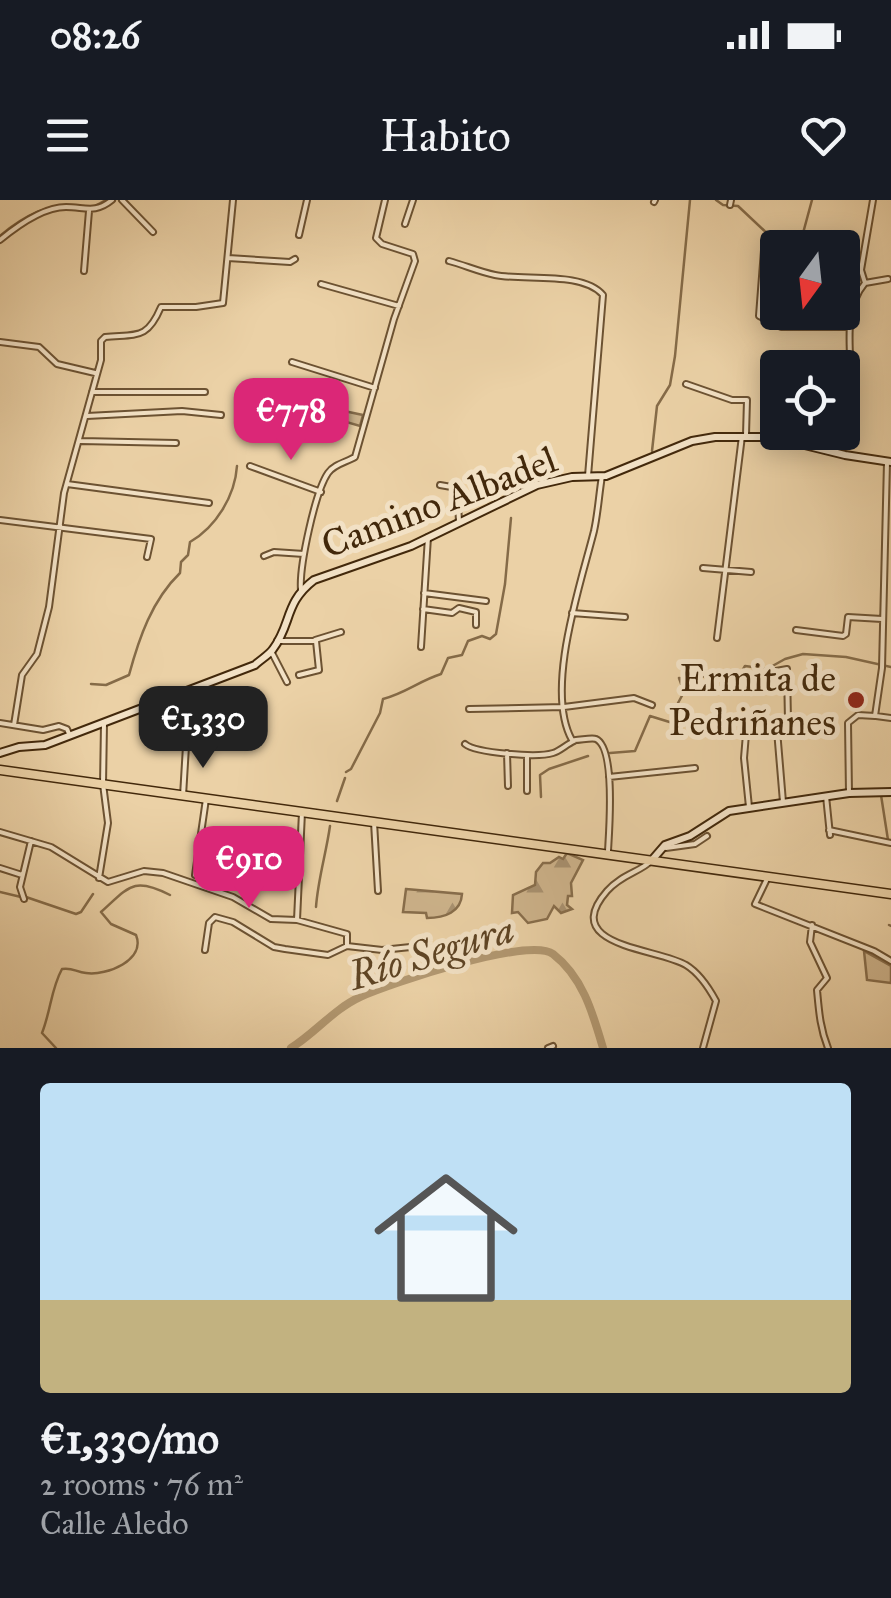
<!DOCTYPE html>
<html lang="en">
<head>
<meta charset="utf-8">
<style>
	body { margin:0; font-family:"IM FELL Great Primer",serif; background:#20242c; color:#f1f3f6; height:100vh; display:flex; flex-direction:column; font-size:38px; white-space:nowrap }
	* { box-sizing:border-box; margin:0 }
	p { font-size:32px; color:#9ea1a6 }
	.icon { flex:none; width:55px; height:55px; fill:none; stroke:currentColor; stroke-width:2; stroke-linecap:round; stroke-linejoin:round }
	.map { position:relative; height:848px; overflow:hidden }
	.side { display:flex; flex-direction:column; background:#171b24; flex:1 }
	.side>* { flex:none }
	.needle { width:65px; rotate:195deg }
	.buttons { position:absolute; left:760px; top:30px; display:grid; gap:20px }
	.buttons a { display:grid; place-items:center; width:100px; height:100px; border-radius:10px; background:#171b24; box-shadow:0 5px 25px #0003; font-size:50px }
	.price { position:absolute; translate:-50% -85px; padding:0 22px; border-radius:20px; background:#db2777; color:#fff; font-size:32px; line-height:65px; filter:drop-shadow(0 2px 5px #0008) }
	.price::after { content:''; position:absolute; left:50%; top:60px; width:30px; height:22px; margin-left:-15px; background:inherit; clip-path:polygon(0 0,100% 0,50% 100%) }
	.price.on { background:#222; color:#fff }
	ul { padding:0; list-style:none }
	li { display:grid; align-content:center; gap:20px; height:530px; padding:0 40px }
	li+li { border-top:2px solid #363941 }
	li span { display:grid; place-items:center; height:310px; border-radius:10px; color:#555 }
	li>.icon { margin-inline-start:auto }
	span .icon { width:180px; height:180px; fill:#fffc; stroke-width:1 }
	li b { font-size:42px }
	.status { display:flex; justify-content:space-between; align-items:center; height:70px; padding:0 50px; background:#171b24; direction:ltr }
	.status svg { height:28px; fill:currentColor }
	header { display:flex; justify-content:space-between; align-items:center; height:130px; padding:0 40px; background:#171b24; font-size:45px; font-weight:600 }
	.map>svg:first-child { display:block }
</style>
</head>
<body>
<div class="status"><b>08:26</b><svg viewBox="0 0 49 12"><path d="M0 12V9h3v3zM5 12V6h3v6zM10 12V3h3v9zM15 12V0h3v12zM26 1h20v11H26zM47 4h2v5h-2z"/></svg></div>
<header><svg class="icon" aria-label="menu" viewBox="0 0 24 24"><path d="M4 6h16M4 12h16M4 18h16"/></svg>Habito<svg class="icon" aria-label="heart" viewBox="0 0 24 24"><path d="M12 20l-8-8c-3-5 5-10 8-4 3-6 11-1 8 4z"/></svg></header>
<div class="map">
<svg width="891" height="848" viewBox="0 0 891 848">
	<defs>
		<pattern id="forest-firs" width="22" height="20" patternUnits="userSpaceOnUse" patternTransform="scale(2.5)"><rect width="22" height="20" fill="#ceb48c"/><path d="M5 1l3.5 6h-7zM16 11l3.5 6h-7z" fill="#a99271"/></pattern>
	</defs>
	<rect width="100%" height="100%" fill="#ebd1a6"/>
	<filter id="stains"><feTurbulence type="fractalNoise" baseFrequency=".002" numOctaves="4"/><feColorMatrix values="0 0 0 0 .2 0 0 0 0 .09 0 0 0 0 .02 0 0 0 .5 -.17"/></filter>
	<radialGradient id="worn" r=".72"><stop offset=".6" stop-color="#630" stop-opacity="0"/><stop offset="1" stop-color="#630" stop-opacity=".3"/></radialGradient>
	<path fill="url(#forest-firs)" stroke="#886e4c" stroke-width="2.5" d="M 567,653 L 583,660 L 571,683 L 572,696 L 568,696 L 567,705 L 572,709 L 561,713 L 554,706 L 547,719 L 528,723 L 518,712 L 512,713 L 513,695 L 535,685 L 536,672 L 543,663 L 550,663 L 559,657 L 563,659 Z
		M 406,689 L 462,694 C 461,712 445,718 427,718 L 426,713 L 403,712 Z"/>
	<path fill="#ceb48c" stroke="#886e4c" stroke-width="2.5" d="M 325,207 L 363,215 L 360,226 L 322,215 Z
		M 864,751 L 891,766 L 891,783 L 867,780 Z"/>
	<g fill="none" stroke-linecap="round" stroke-linejoin="round">
		<path stroke="#856b48" stroke-width="2.5" d="M 716,0 L 723,5 L 738,6 L 772,38 L 793,48
			M 95,6 L 106,0
			M 0,36 C 22,17 52,0 82,7
			M 799,48 L 812,0
			M 652,251 L 657,206 L 670,185 L 675,156 L 690,0
			M 91,484 L 106,485 L 129,475 C 139,438 152,400 180,373 L 181,362 L 188,355 L 190,342 C 216,327 235,296 237,266
			M 610,553 L 635,551 L 650,516 L 676,524 L 678,503 L 684,492 L 679,478 C 699,480 719,470 739,476 L 745,466 L 767,469 L 785,459 L 803,454 L 846,457 L 891,467
			M 346,572 L 351,569 L 380,513 L 383,499 C 406,493 419,481 441,474 L 448,458 L 462,455 L 468,441 L 482,436 L 490,439 L 496,434 L 505,384 L 511,318
			M 881,595 L 888,640 L 891,640
			M 541,597 L 540,575 L 549,569 L 588,556
			M 337,601 L 345,578
			M 0,692 L 21,697
			M 26,697 L 76,714 L 81,712 L 93,694
			M 316,707 C 318,679 326,654 330,626
			M 889,725 L 891,726
			M 56,848 L 42,833 C 51,810 51,789 62,769 C 72,767 76,772 86,773 C 107,776 146,760 136,735 L 111,724 L 101,712 C 129,687 133,676 170,695"/>
		<path stroke="#b29871" stroke-width="8" d="M 291,848 C 315,833 334,809 360,797 C 389,784 529,736 553,754 C 583,777 593,814 603,848"/>
		<g stroke="#6c5232" stroke-width="8">
			<path id="minor" d="M 122,0 L 153,32
				M 654,2 L 655,0
				M 730,5 L 731,0
				M 405,24 L 413,0
				M 299,35 L 307,0
				M 765,37 L 759,116 L 781,127 L 850,127
				M 0,40 C 17,26 43,7 66,7 C 85,7 95,14 112,0
				M 228,58 L 290,62 L 295,59
				M 449,61 C 464,65 480,72 495,75 C 524,81 583,71 603,95 L 588,276
				M 84,71 L 89,11
				M 865,83 L 861,70 L 873,0
				M 321,84 L 399,106
				M 0,142 L 39,147 L 57,164 L 95,173
				M 292,162 L 375,188
				M 686,184 L 732,200 L 747,200 L 746,235
				M 842,184 L 851,176 C 850,145 844,108 865,83 L 888,79
				M 92,192 L 205,192
				M 87,216 L 182,211 L 221,215
				M 81,241 L 176,243
				M 250,266 L 321,292
				M 602,276 C 599,294 598,313 594,331 C 581,383 544,490 572,540 C 578,541 591,537 596,539 C 616,548 609,632 608,651
				M 67,284 L 209,303
				M 440,285 L 457,288 L 459,321
				M 0,320 L 151,339 L 147,357
				M 264,356 L 274,352 L 304,354
				M 703,368 L 751,372
				M 301,390 C 299,367 315,292 328,273 C 334,264 347,262 355,257 L 394,119 L 415,61 L 413,54 L 382,44 L 376,38 L 385,0
				M 424,393 L 486,401
				M 423,409 L 452,413 L 459,408 L 476,412 L 476,425
				M 572,413 L 625,417
				M 796,430 L 843,436 L 846,434 L 848,417 L 882,419
				M 717,438 L 742,236
				M 315,440 L 341,432
				M 277,441 L 316,441 L 319,470 L 299,475
				M 421,447 L 428,337
				M 271,451 L 287,482
				M 765,473 L 787,469 L 788,521 L 777,530
				M 172,498 L 186,546 L 183,596
				M 469,509 L 564,507 L 634,498 L 652,505
				M 876,516 L 891,518
				M 0,523 L 43,530 L 59,526 L 67,529 L 70,536
				M 14,525 L 22,475 L 37,454 L 49,407 L 64,293 L 101,160 L 101,141 L 105,137 C 137,134 147,140 161,107 L 196,107 L 223,103 L 233,0
				M 768,531 L 777,530 L 783,602
				M 465,544 C 476,553 537,558 553,553 C 560,551 567,544 574,541
				M 507,553 L 508,586
				M 527,556 L 527,591
				M 609,577 L 695,568
				M 849,593 L 848,523 L 858,515 L 875,516 L 882,468 L 887,262
				M 826,596 L 830,635
				M 749,607 L 744,558 L 746,534 L 751,534
				M 374,622 L 378,691
				M 829,630 L 891,643
				M 0,632 L 51,647 L 108,682 L 144,671 L 163,673 L 233,697 L 271,719 L 297,720 L 347,734 L 347,746 L 382,750 L 420,746
				M 666,648 L 695,644 L 707,636
				M 651,661 C 640,672 622,674 607,691 C 558,747 658,748 686,765 C 699,773 709,788 716,801 L 703,848
				M 0,668 L 22,675
				M 195,675 L 206,599
				M 99,678 L 108,623 L 103,584 L 104,524
				M 767,679 L 755,704 L 874,751 L 891,761
				M 24,699 L 20,687 L 31,641
				M 297,720 L 302,612
				M 812,725 L 810,742 L 827,778 L 817,790 C 819,811 820,828 828,848
				M 205,750 L 209,723 L 215,717 L 233,722 L 274,747 L 285,749 L 328,755 L 347,746
				M 548,848 L 553,846"/>
		</g>
		<g stroke="#42280b" stroke-width="10">
			<path id="secondary" d="M 0,553 L 19,547 L 45,545 L 255,465 C 260,460 269,455 273,449 C 292,424 284,403 314,380 L 411,346 L 537,285 L 572,277 L 606,276 L 692,241 L 715,237 L 772,237 L 845,255 L 891,262
				M 652,660 L 665,645 L 690,636 L 729,611 L 849,593 L 891,592"/>
		</g>
		<g stroke="#42280b" stroke-width="11">
			<path id="primary" d="M 0,570 L 891,694"/>
		</g>
		<use href="#minor" stroke="#f2e1c5" stroke-width="4"/>
		<use href="#secondary" stroke="#f2e1c5" stroke-width="6"/>
		<use href="#primary" stroke="#ebd1a6" stroke-width="8"/>
	</g>
	<circle fill="#8f2418" stroke="#f2e1c5" stroke-width="4" cx="856" cy="500" r="10"/>
	<g text-anchor="middle" stroke-width="10" stroke-linejoin="round" paint-order="stroke">
		<g font-size="38" fill="#42280b" stroke="#f2e1c5">
			<text transform="translate(439 302) rotate(-21)" y="13">Camino Albadel</text>
		</g>
		<g font-size="38" fill="#42280b" stroke="#f2e1c5" text-anchor="end">
			<text x="836" y="491">Ermita de<tspan x="836" dy="44">Pedriñanes</tspan></text>
		</g>
		<g font-size="40" font-style="italic" fill="#5e4424" stroke="#f2e1c5">
			<text transform="translate(431 752) rotate(-17)" y="14">Río Segura</text>
		</g>
	</g>
	<rect width="100%" height="100%" filter="url(#stains)"/>
	<rect width="100%" height="100%" fill="url(#worn)"/>
</svg>
<div class="buttons">
<a><svg class="needle" viewBox="-14 -14 28 28"><path d="M0-13l5 13h-10z" fill="#e53935"/><path d="M0 13l5-13h-10z" fill="#9ea1a6"/></svg></a>
<a><svg class="icon" aria-label="locate" viewBox="0 0 24 24"><circle cx="12" cy="12" r="6"/><path d="M12 2v4M12 18v4M2 12h4M18 12h4"/></svg></a>
</div>
<b class="price" style="left:291px;top:263px">€778</b>
<b class="price on" style="left:203px;top:571px">€1,330</b>
<b class="price" style="left:249px;top:711px">€910</b>
</div>
<section class="side">
<ul>
<li><span style="background:linear-gradient(#bfe0f5 70%,#c2b280 0)"><svg class="icon" aria-label="home" viewBox="0 0 24 24"><path d="M3 11l9-7 9 7M6 9v11h12V9"/></svg></span><div><b>€1,330/mo</b><p>2 rooms · 76 m²</p><p>Calle Aledo</p></div></li>
</ul>
</section>
</body>
</html>
